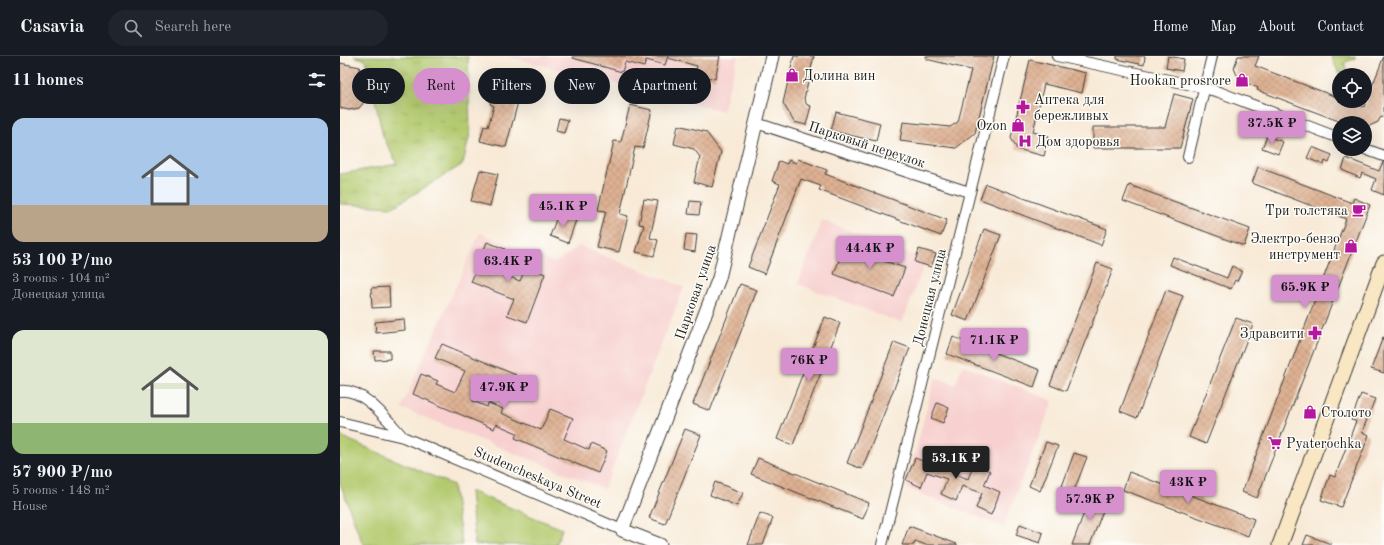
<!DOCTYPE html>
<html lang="en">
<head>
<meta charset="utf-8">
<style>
	body { margin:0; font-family:"Old Standard TT",serif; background:#20242c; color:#f1f3f6; height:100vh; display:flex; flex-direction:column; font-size:15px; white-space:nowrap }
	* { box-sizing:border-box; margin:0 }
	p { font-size:13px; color:#9ea1a6 }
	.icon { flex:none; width:22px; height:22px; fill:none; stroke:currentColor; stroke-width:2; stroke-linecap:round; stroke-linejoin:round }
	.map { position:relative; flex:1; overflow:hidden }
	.drawer { display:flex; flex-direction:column; background:#171b24; width:340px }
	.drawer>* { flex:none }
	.top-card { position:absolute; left:12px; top:12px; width:380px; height:36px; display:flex; gap:8px }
	.controls { position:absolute; left:992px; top:12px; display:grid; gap:8px }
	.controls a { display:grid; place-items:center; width:40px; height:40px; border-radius:50%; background:#171b24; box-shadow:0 4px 16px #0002; font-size:20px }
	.price { position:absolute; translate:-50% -34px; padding:0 9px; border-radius:4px; background:#d690ce; color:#111; font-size:13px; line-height:26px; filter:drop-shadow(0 1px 2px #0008) }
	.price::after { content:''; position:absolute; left:50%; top:24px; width:12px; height:9px; margin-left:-6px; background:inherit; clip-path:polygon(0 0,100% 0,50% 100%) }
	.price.active { background:#222; color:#fff }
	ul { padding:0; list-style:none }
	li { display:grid; align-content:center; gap:8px; height:212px; padding:0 12px }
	li span { display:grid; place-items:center; height:124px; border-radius:12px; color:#555 }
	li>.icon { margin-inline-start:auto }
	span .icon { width:72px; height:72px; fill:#fffc; stroke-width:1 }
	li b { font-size:17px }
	h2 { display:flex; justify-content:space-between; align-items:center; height:48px; padding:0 12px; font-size:17px }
	.chip { padding:0 14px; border-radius:18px; background:#171b24; box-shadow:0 4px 16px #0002; font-size:14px; line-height:36px }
	.chip.active { background:#d690ce; color:#111 }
	header { display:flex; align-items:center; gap:24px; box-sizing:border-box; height:56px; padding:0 20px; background:#171b24; border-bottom:1px solid #363941 }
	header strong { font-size:19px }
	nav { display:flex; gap:22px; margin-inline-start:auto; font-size:14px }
	.search { width:280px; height:36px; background:#20242c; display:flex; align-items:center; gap:10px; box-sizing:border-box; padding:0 14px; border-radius:22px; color:#9ea1a6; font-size:15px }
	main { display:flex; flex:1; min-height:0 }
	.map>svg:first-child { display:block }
</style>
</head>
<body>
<header>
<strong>Casavia</strong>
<div class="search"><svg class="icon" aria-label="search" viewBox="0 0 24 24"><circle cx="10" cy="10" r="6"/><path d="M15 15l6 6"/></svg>Search here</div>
<nav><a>Home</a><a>Map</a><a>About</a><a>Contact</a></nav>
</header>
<main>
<section class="drawer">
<h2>11 homes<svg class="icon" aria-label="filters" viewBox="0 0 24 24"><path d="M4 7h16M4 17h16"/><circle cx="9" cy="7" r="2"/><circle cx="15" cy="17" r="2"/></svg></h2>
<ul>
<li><span style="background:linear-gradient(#a9c7e8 70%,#b9a48a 0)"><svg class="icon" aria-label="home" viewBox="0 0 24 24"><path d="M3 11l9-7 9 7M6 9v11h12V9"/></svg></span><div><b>53 100 ₽/mo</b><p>3 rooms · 104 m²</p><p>Донецкая улица</p></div></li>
<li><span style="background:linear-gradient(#dfe7d0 75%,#8fb573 0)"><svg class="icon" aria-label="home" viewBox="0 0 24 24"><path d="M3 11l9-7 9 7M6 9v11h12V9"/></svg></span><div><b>57 900 ₽/mo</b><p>5 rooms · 148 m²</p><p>House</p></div></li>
</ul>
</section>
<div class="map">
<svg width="1044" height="489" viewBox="0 0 1044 489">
	<defs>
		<pattern id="park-tufts" width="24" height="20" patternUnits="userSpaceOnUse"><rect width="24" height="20" fill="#b4ca6f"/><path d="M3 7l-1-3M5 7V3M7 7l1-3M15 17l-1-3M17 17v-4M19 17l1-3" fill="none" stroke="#9aad60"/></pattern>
		<pattern id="building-cross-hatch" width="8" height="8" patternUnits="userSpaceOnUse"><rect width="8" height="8" fill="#deb193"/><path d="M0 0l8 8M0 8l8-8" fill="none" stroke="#be987e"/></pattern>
	</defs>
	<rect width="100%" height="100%" fill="#fdfcf7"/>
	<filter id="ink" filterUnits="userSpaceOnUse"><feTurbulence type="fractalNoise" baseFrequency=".025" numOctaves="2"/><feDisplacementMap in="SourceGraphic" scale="8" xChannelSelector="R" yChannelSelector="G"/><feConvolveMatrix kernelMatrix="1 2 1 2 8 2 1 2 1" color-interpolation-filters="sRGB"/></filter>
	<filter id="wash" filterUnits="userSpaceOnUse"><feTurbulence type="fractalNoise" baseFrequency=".012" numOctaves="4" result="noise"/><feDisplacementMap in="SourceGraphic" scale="16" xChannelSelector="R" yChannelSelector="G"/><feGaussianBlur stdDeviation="0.9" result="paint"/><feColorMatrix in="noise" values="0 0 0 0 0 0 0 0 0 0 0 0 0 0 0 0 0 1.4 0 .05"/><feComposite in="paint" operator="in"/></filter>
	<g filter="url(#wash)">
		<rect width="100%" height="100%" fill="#f8ead7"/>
		<path fill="#f7d0cf" d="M 166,0 L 398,0 L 382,55 Z
			M 482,164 L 586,204 L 562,267 L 458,228 Z
			M 140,177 L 215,207 L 239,190 L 344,231 L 264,433 L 61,352 Z
			M 623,309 L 713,345 L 663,471 L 566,432 L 595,321 L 615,329 Z"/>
		<path fill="#b4ca6f" stroke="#687346" d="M 0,380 L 113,429 L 122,489 L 23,489 L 0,427 Z
			M 130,435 L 222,473 L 216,489 L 146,489 L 146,488 L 135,489 Z"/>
		<path fill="url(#park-tufts)" stroke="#687346" d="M 14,0 L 128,1 L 130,77 L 123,108 L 53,151 L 0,148 L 0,118 L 57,108 L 43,80 L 26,4 Z
			M 991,0 L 1015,0 L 1015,2 L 1004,7 L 1007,14 L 999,18 Z"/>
		<g id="blocks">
			<path fill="url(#building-cross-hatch)" d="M 233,0 L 328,0 L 325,9 L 306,4 L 304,11 L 285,6 L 282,16 L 233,2 Z
				M 329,0 L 380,0 L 375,23 L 355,18 L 357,10 L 328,2 Z
				M 454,0 L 474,0 L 464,43 L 467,49 L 471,50 L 466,69 L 454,66 L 443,47 Z
				M 586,0 L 654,0 L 635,77 L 616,92 L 560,85 L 563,66 L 610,71 L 618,66 L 631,14 L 586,3 Z
				M 777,0 L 805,0 L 804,9 L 777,3 Z
				M 828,0 L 844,3 L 842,15 L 826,12 Z
				M 898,0 L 919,0 L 915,10 L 999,42 L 999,45 L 1007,45 L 1024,51 L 1044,0 L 1044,60 L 1040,62 L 1038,66 L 1025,72 L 1025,67 L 1011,67 L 1006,65 L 1004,67 L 917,34 L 918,32 L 904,26 L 902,27 L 901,24 L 899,24 L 894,12 Z
				M 690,4 L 746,17 L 742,37 L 704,28 L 693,76 L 709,80 L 704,100 L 677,93 L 671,82 Z
				M 0,7 L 20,11 L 15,30 L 23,35 L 25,45 L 19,52 L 9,54 L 0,52 Z
				M 153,35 L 179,42 L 166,91 L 140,85 L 144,70 L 148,71 L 154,50 L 150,48 Z
				M 834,38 L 853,43 L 840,92 L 753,92 L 753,71 L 825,71 Z
				M 290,49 L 312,54 L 303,92 L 295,91 L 280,158 L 288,160 L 279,196 L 257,191 L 266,155 L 258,154 L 274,85 L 281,86 Z
				M 496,56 L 540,67 L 536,85 L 491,75 Z
				M 219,62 L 228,64 L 224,77 L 216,75 Z
				M 338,69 L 366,76 L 381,96 L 372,131 L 354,126 L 360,101 L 354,93 L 334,88 Z
				M 927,80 L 943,86 L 938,98 L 922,92 Z
				M 972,91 L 992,99 L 989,107 L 985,105 L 984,109 L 967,102 Z
				M 1006,102 L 1039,115 L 1043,106 L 1044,106 L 1044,139 L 1032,134 L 1036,123 L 1022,117 L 1020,122 L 1002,114 Z
				M 458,103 L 487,114 L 485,118 L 607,164 L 601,180 L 479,134 L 481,130 L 461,123 L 425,218 L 408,211 L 440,128 L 432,125 L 439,105 L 447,108 L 449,104 L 456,107 Z
				M 918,111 L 1012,147 L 1014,142 L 1030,149 L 917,442 L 902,436 L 1006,163 L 912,127 Z
				M 140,114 L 158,118 L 150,150 L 131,145 Z
				M 646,128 L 767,173 L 761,189 L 640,143 Z
				M 789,129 L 910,173 L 904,190 L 783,145 Z
				M 304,143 L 318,145 L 310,182 L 318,184 L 314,200 L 296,196 L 304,169 L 299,168 Z
				M 350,145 L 361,146 L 359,159 L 348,158 Z
				M 218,158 L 236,164 L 228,187 L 210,180 Z
				M 644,173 L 661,179 L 628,265 L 612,259 Z
				M 346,178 L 357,179 L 355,196 L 344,194 Z
				M 147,186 L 165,193 L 156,216 L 180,225 L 186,211 L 205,218 L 187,266 L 167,259 L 174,243 L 131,226 Z
				M 505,189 L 526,197 L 528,193 L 546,200 L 544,205 L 565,212 L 554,241 L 494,218 Z
				M 579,193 L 596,198 L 591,211 L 575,206 Z
				M 833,201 L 887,222 L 892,210 L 902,215 L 897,225 L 895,224 L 891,233 L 830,209 Z
				M 757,207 L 773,213 L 726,335 L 710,329 Z
				M 400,228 L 417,234 L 370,355 L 353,348 Z
				M 49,231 L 50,251 L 32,252 L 31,232 Z
				M 826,234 L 843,240 L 797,362 L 780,355 Z
				M 485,261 L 500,267 L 453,389 L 437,383 Z
				M 896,262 L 913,268 L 866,388 L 849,381 Z
				M 64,263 L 65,274 L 36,277 L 35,266 Z
				M 613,281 L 700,314 L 694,331 L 607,298 Z
				M 1043,281 L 1044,281 L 1044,317 L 1031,313 Z
				M 554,286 L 570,292 L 522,413 L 507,407 Z
				M 102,288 L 176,319 L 170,334 L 143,322 L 133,345 L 147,351 L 148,347 L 163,353 L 161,357 L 201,374 L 210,353 L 233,362 L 224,383 L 249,394 L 251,388 L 267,395 L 258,417 L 175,382 L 177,377 L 156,368 L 154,373 L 73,338 L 81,318 L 98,325 L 96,328 L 115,336 L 125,315 L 95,302 Z
				M 34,295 L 50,295 L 50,303 L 35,304 Z
				M 1021,338 L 1035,343 L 1022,376 L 1029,379 L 1001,451 L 981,444 L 990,419 L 995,421 L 1016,365 L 1011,364 Z
				M 597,347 L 609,352 L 603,367 L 591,362 Z
				M 345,373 L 361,379 L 325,468 L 309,462 Z
				M 706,386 L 718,390 L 700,435 L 689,430 Z
				M 599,394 L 614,400 L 608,415 L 628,423 L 634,408 L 650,415 L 644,429 L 660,436 L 651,459 L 636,452 L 642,437 L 622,430 L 616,445 L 601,438 L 607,423 L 587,416 L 581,431 L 566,424 L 575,402 L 593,409 Z
				M 734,397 L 747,401 L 732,440 L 720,436 Z
				M 418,402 L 529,447 L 523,463 L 411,418 Z
				M 789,416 L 914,463 L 908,480 L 783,434 Z
				M 375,426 L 403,437 L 397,450 L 370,439 Z
				M 751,438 L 767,444 L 750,489 L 732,489 Z
				M 420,457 L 433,462 L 423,489 L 408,489 Z
				M 680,468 L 703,477 L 700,487 L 676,479 Z
				M 569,470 L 617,488 L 617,489 L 586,489 L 575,485 L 574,489 L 562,489 Z
				M 967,479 L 991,488 L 991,489 L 963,489 Z"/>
		</g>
	</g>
	<g filter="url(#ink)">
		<use href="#blocks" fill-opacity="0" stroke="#3d3b38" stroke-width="1"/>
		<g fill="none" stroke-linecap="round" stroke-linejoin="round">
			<g stroke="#3d3b38" stroke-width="12">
				<path id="minor" d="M 717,0 L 852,29 L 879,36 L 999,82
					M 416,67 L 629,136
					M 1025,93 L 1044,100
					M 848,101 L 872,0
					M 0,335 C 24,332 48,365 63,381
					M 0,366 L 63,381 L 282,474
					M 542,489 L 664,0"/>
			</g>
			<g stroke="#3d3b38" stroke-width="15">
				<path id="tertiary" d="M 320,489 L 282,474 L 379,222 L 432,0"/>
			</g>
			<g stroke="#3d3b38" stroke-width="17">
				<path id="secondary" d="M 940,489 L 1044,207"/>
			</g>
			<use href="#minor" stroke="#fff" stroke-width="10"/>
			<use href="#tertiary" stroke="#fff" stroke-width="13"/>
			<use href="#secondary" stroke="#f9e7c3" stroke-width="15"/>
		</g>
	</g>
	<defs>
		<g id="shop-bare" transform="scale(1.08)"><path d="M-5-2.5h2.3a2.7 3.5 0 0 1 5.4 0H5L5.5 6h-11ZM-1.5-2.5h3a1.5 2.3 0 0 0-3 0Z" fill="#b5179e" stroke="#fdfcf7" stroke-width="2.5" paint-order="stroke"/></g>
		<g id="pharmacy-bare" transform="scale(1.08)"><path d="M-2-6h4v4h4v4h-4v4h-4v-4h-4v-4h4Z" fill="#b5179e" stroke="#fdfcf7" stroke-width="2.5" paint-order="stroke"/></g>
		<g id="hospital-bare" transform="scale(1.08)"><path d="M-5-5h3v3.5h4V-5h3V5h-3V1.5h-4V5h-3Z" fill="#b5179e" stroke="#fdfcf7" stroke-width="2.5" paint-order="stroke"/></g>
		<g id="cafe-bare" transform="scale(1.08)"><path d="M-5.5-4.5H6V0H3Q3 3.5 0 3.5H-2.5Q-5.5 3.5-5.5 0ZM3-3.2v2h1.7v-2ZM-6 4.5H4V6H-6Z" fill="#b5179e" stroke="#fdfcf7" stroke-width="2.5" paint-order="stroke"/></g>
		<g id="supermarket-bare" transform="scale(1.08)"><path d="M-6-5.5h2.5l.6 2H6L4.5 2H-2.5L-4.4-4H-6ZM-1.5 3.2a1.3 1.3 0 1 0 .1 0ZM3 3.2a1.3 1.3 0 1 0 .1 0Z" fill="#b5179e" stroke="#fdfcf7" stroke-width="2.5" paint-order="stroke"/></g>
	</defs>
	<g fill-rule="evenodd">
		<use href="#shop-bare" x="452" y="19"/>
		<use href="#shop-bare" x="902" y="24"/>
		<use href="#pharmacy-bare" x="683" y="51"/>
		<use href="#shop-bare" x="678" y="69"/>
		<use href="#hospital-bare" x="685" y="85"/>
		<use href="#cafe-bare" x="1019" y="154"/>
		<use href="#shop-bare" x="1011" y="190"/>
		<use href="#pharmacy-bare" x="975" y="277"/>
		<use href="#shop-bare" x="970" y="356"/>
		<use href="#supermarket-bare" x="935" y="387"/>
	</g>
	<g text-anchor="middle" stroke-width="3" stroke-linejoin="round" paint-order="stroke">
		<g font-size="14" fill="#1c1c1c" stroke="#fdfcf7" text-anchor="start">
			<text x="463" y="24">Долина вин</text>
			<text x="891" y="29" text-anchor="end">Hookan prosrore</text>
			<text x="694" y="48">Аптека для<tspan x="694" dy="16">бережливых</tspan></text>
			<text x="667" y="74" text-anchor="end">Ozon</text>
			<text x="696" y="90">Дом здоровья</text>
			<text x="1008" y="159" text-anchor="end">Три толстяка</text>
			<text x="1000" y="187" text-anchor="end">Электро-бензо<tspan x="1000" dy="16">инструмент</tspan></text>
			<text x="964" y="282" text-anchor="end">Здравсити</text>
			<text x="981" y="361">Столото</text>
			<text x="946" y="392">Pyaterochka</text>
		</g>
		<g font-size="14" fill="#1c1c1c" stroke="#fdfcf7">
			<text transform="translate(527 88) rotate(18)" y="5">Парковый переулок</text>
			<text transform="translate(355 236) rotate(-71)" y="5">Парковая улица</text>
			<text transform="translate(589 241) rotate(-76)" y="5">Донецкая улица</text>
			<text transform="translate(198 421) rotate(23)" y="5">Studencheskaya Street</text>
		</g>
	</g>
</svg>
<div class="controls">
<a><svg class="icon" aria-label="locate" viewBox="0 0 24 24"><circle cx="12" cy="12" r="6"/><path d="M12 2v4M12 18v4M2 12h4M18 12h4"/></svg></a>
<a><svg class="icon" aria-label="layers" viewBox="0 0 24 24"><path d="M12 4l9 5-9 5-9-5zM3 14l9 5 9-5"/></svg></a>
</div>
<b class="price" style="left:932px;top:89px">37.5K ₽</b>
<b class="price" style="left:223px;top:172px">45.1K ₽</b>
<b class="price" style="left:530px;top:214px">44.4K ₽</b>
<b class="price" style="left:168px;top:227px">63.4K ₽</b>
<b class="price" style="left:965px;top:253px">65.9K ₽</b>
<b class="price" style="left:654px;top:306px">71.1K ₽</b>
<b class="price" style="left:469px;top:326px">76K ₽</b>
<b class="price" style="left:164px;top:353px">47.9K ₽</b>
<b class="price active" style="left:616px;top:424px">53.1K ₽</b>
<b class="price" style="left:848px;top:448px">43K ₽</b>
<b class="price" style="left:750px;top:465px">57.9K ₽</b>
<div class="top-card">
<a class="chip">Buy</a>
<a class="chip active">Rent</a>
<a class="chip">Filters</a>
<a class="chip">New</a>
<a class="chip">Apartment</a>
</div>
</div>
</main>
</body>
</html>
